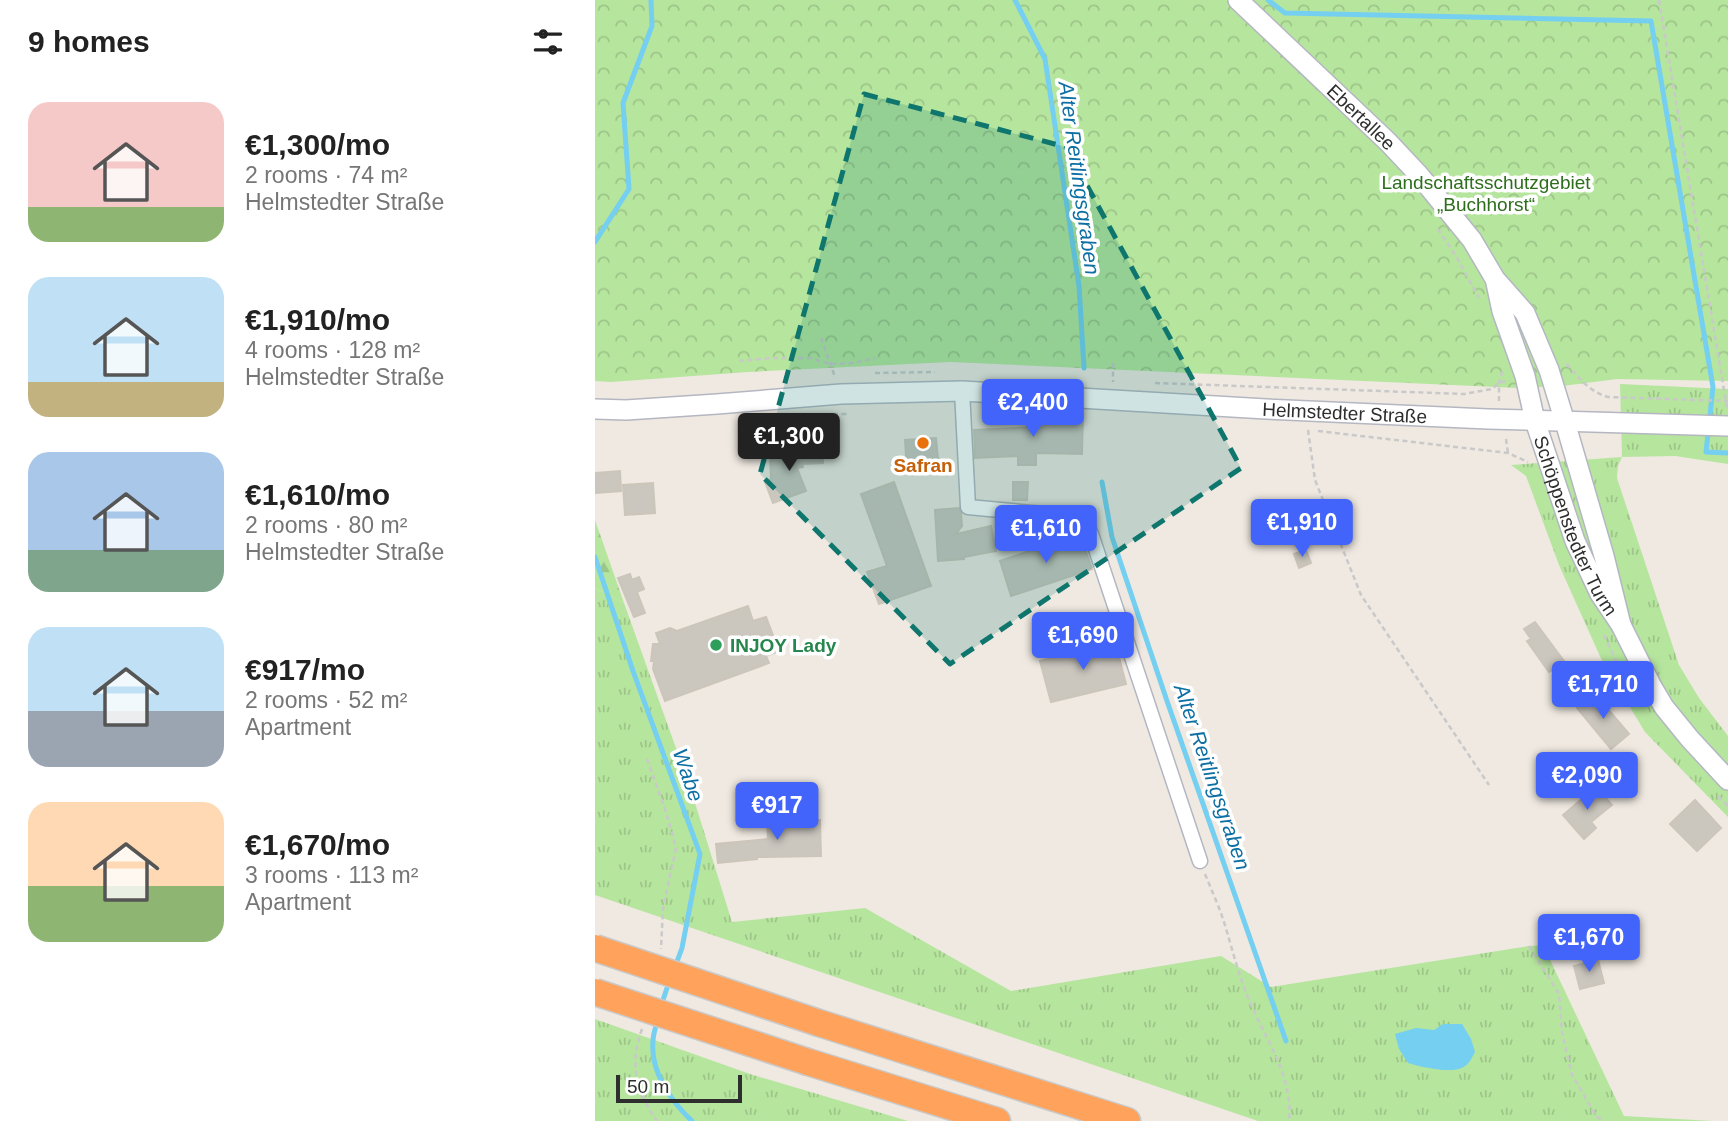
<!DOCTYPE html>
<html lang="en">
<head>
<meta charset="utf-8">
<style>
	body { margin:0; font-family:Helvetica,sans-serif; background:#f2f2f2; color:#222; height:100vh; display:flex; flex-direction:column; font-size:26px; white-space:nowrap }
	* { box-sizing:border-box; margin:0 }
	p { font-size:23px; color:#767676 }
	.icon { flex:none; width:38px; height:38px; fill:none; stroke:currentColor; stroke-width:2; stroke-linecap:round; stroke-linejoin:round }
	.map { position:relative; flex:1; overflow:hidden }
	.side { display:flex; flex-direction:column; background:#fff; width:595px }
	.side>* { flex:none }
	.scale { position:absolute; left:21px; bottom:18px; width:126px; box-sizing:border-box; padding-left:7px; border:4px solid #2e2e2e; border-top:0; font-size:19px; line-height:24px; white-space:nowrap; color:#2e2e2e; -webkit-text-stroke:5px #fff; paint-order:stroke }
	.price { position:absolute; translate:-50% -60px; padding:0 16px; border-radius:7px; background:#4264fb; color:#fff; font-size:23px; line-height:46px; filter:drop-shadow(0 2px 4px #0008) }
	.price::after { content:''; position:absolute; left:50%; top:42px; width:21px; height:16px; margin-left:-10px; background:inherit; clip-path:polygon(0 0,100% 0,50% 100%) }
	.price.current { background:#222; color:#fff }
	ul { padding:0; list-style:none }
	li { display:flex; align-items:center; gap:21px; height:175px; padding:0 28px }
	li span { display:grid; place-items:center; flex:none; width:196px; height:140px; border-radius:21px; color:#555 }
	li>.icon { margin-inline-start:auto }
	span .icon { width:84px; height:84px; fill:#fffc; stroke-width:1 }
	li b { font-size:30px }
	h2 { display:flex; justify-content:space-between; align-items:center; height:84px; padding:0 28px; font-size:30px }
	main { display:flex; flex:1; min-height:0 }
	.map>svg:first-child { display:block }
</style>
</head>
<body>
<main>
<section class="side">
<h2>9 homes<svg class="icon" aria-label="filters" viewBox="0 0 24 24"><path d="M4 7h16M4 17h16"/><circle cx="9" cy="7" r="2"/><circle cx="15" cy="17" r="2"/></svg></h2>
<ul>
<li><span style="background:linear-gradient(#f6c9c9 75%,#8fb573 0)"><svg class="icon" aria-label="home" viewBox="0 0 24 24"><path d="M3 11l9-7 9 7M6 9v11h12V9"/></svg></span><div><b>€1,300/mo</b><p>2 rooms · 74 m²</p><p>Helmstedter Straße</p></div></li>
<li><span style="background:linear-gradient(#bfe0f5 75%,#c2b280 0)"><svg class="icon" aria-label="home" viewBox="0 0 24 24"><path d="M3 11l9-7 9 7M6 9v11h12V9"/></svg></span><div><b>€1,910/mo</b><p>4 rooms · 128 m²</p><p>Helmstedter Straße</p></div></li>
<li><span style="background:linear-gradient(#a9c7e8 70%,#7fa58c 0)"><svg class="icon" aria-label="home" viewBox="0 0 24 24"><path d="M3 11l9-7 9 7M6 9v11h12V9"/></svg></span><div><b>€1,610/mo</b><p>2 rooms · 80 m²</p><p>Helmstedter Straße</p></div></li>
<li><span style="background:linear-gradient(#bfe0f5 60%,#9aa5b1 0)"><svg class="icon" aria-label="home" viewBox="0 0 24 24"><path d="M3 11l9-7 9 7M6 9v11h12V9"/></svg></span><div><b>€917/mo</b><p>2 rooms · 52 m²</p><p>Apartment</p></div></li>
<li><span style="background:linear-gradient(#ffd9b3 60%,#8fb573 0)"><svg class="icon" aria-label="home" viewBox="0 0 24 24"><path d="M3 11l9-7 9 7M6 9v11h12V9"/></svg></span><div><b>€1,670/mo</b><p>3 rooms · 113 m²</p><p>Apartment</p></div></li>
</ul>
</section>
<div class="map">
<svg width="1133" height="1121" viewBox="0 0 1133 1121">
	<defs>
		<pattern id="grass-tufts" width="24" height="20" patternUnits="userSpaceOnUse" patternTransform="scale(1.75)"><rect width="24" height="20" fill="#b6e59e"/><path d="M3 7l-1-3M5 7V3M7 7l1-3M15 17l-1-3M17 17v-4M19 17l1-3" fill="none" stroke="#9dc588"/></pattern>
		<pattern id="forest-firs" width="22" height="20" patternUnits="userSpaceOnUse" patternTransform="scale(1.75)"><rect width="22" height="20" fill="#b6e59e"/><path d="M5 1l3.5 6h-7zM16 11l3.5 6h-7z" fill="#9dc588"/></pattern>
		<pattern id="park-crowns" width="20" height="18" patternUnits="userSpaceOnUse" patternTransform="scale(1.75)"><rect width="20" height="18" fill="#b6e59e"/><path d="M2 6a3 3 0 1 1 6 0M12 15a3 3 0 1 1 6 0" fill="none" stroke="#9dc588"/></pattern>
	</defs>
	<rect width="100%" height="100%" fill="#efe9e1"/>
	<path fill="url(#grass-tufts)" d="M 1025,384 L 1133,389 L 1133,464 L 1080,456 L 1027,457 L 1023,466 L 1022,478 L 1084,665 L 1104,698 L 1133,736 L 1133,817 L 1050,732 L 1008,663 L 964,565 L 931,476 L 916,465 L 1027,457 Z
		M 0,588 L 29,603 L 96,790 L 137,922 L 270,908 L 416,991 L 626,956 L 676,987 L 934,946 L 948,945 L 1029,1116 L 1118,1121 L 663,1121 L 0,895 Z
		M 0,1019 L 155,1074 L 313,1121 L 0,1121 Z"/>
	<path fill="url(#forest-firs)" d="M 0,520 L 29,603 L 0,588 Z"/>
	<path fill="url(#park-crowns)" d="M 0,0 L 1133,0 L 1133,381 L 1022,379 L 967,386 L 923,388 L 355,362 L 153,372 L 16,382 L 0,381 Z"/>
	<path fill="#75cff0" d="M 848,1024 L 867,1024 L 876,1039 L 880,1052 C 877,1057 875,1063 870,1066 C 859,1075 826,1067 813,1063 L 804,1049 L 800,1034 L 821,1028 L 839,1030 Z"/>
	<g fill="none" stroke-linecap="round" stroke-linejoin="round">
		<path stroke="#75cff0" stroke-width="5" d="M 420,0 L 450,59 L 484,286 L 489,368
			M 673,0 L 690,13 L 1056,21 L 1118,387 L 1111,452 L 1133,453
			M 0,242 L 34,189 L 28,103 L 57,26 L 56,0
			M 507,482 L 517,537 L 572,701 L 691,1041
			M 0,557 L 38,671 L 105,854 L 87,948 L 80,967
			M 66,1006 L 74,982
			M 63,1019 C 61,1026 58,1034 58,1041 C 55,1072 76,1101 97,1121"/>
	</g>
	<path fill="#cbc7bf" stroke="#cbc5ba" stroke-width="2" d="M 443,414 L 488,415 L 487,454 L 441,453 L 441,465 L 423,465 L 423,456 L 380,458 L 379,430 L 443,427 Z
		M 341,438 L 344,469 L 312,471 L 310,440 Z
		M 227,450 L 228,463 L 207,464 L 208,467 L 202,468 L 211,491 L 178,503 L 170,482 L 176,479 L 175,453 Z
		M 25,471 L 26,491 L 0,493 L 0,473 Z
		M 299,482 L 336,586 L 284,604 L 272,572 L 292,566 L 266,494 Z
		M 418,482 L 433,482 L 432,500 L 418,500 Z
		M 58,483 L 60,513 L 30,515 L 28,485 Z
		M 364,508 L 366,513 L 367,526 L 361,534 L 396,526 L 401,551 L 369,557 L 369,559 L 343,561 L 340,510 Z
		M 485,534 L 497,569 L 416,596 L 405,561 Z
		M 711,550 L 716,563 L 704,568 L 699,554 Z
		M 35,574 L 37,580 L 44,577 L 49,589 L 42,592 L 50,613 L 39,617 L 23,578 Z
		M 153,606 L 158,621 L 171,617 L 184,651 L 171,656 L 174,663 L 70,701 L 58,669 L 59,661 L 56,661 L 58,644 L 65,644 L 61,633 L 75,628 L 82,631 Z
		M 940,622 L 969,661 L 954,672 L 932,641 L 936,639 L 929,629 Z
		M 520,642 L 531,684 L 456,702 L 445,661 Z
		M 1000,694 L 1034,734 L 1016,749 L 982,708 Z
		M 1001,787 L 1017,805 L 996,822 L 1001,828 L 989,839 L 968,815 Z
		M 1100,800 L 1126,828 L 1102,851 L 1075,824 Z
		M 172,818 L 185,818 L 185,821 L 225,820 L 226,856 L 162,857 L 162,859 L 123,863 L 121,844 L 173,839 Z
		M 1003,960 L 1009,983 L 985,989 L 979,966 Z"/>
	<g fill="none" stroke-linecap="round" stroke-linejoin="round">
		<g stroke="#b4b7c1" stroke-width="17">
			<path id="street" d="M 367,391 L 373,507 L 481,517 C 489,521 492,526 496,534 L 605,861"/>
		</g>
		<g stroke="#b4b7c1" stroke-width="22">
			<g id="secondary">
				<path id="s1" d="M 643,0 L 793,142 L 824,175 L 877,240 L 900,279 L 930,313 L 954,370 L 970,422 L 1009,556 L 1026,625"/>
				<path id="s2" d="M 901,283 L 907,311 L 930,376 L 940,421 L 980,541 L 1005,594 L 1026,625 L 1056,685 L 1069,707 L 1095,739 L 1133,780"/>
				<path id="s3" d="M 0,409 L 31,410 L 122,404 L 246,394 L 367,391 L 671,409 L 893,419 L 1133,426"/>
			</g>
		</g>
		<g stroke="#c9c9c9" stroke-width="29">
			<path id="highway" d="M 224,1023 L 532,1121
				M 213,1062 L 402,1121"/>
		</g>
		<path stroke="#c9c9c9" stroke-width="2.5" stroke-dasharray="5 3.5" stroke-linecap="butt" d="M 1064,0 L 1132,408
			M 843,229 L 862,258 L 884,298
			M 226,338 L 240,377
			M 144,361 L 176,358 L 215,358 L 235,364 L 259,363 L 280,358
			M 518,363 L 518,382
			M 971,365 L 973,365 C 985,379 995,392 1013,397 L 1133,401
			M 280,373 L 340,372
			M 560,383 L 869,394 L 897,389 L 904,383 L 914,380
			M 904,401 L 904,383 L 908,370
			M 238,414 L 252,414
			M 713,430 L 720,480 L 766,595 L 894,785
			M 723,431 L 913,453 L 933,462
			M 911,439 L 913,453
			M 1009,635 L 1034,689 L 1044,703
			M 52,759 L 71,812 L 81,848 L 68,908 L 66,949
			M 1123,796 L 1133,806
			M 610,874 C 616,889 623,904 628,919 C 636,944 642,970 652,995 C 668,1036 699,1076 694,1121
			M 934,946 L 964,994 L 967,1033 L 977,1075 L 1001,1116 L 1009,1121
			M 47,1029 C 34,1065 41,1091 62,1121"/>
		<use href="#street" stroke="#fff" stroke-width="14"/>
		<use href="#secondary" stroke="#fff" stroke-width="19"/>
		<use href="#highway" stroke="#ffa35c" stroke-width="26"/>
		<g stroke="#c9c9c9" stroke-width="29" stroke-linecap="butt">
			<path id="highway-bridge" d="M 0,948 L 224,1023
				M 0,992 L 213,1062"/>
		</g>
		<use href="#highway-bridge" stroke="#ffa35c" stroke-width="26"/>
	</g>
	<path fill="#0f766e" fill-opacity="0.2" stroke="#0f766e" stroke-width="5" stroke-dasharray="14 9" stroke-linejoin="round" d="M 269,94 L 471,147 L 646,468 L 355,664 L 165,474 Z"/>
	<circle fill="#e8710a" stroke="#fff" stroke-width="2.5" cx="328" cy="443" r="7"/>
	<circle fill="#2e9e5b" stroke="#fff" stroke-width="2.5" cx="121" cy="645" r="7"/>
	<g text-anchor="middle" stroke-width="7" stroke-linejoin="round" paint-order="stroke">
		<g font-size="19" fill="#2e2e2e" stroke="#fff">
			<text dy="7" stroke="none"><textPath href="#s1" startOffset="170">Ebertallee</textPath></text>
			<text dy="7" stroke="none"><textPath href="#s3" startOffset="751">Helmstedter Straße</textPath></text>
			<text dy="7" stroke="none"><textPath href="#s2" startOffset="256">Schöppenstedter Turm</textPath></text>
		</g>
		<g font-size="19" fill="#2c6e1b" stroke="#fff">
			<text x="891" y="189">Landschaftsschutzgebiet<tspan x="891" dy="22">„Buchhorst“</tspan></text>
		</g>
		<g font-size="19" font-weight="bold" fill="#c56008" stroke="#fff">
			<text x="328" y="472">Safran</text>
		</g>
		<g font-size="19" font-weight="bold" fill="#27864d" stroke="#fff" text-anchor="start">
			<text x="135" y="652">INJOY Lady</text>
		</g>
		<g font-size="21" font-style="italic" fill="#0d6fa3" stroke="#fff">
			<text transform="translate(484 178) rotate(82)" y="7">Alter Reitlingsgraben</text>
			<text transform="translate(93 775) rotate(71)" y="7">Wabe</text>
			<text transform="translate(617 777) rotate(71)" y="7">Alter Reitlingsgraben</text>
		</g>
	</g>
</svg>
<div class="scale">50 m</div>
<b class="price" style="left:438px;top:439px">€2,400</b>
<b class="price current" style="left:194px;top:473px">€1,300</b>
<b class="price" style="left:707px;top:559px">€1,910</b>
<b class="price" style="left:451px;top:565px">€1,610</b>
<b class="price" style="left:488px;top:672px">€1,690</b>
<b class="price" style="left:1008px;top:721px">€1,710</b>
<b class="price" style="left:992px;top:812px">€2,090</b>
<b class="price" style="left:182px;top:842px">€917</b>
<b class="price" style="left:994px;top:974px">€1,670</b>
</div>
</main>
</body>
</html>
